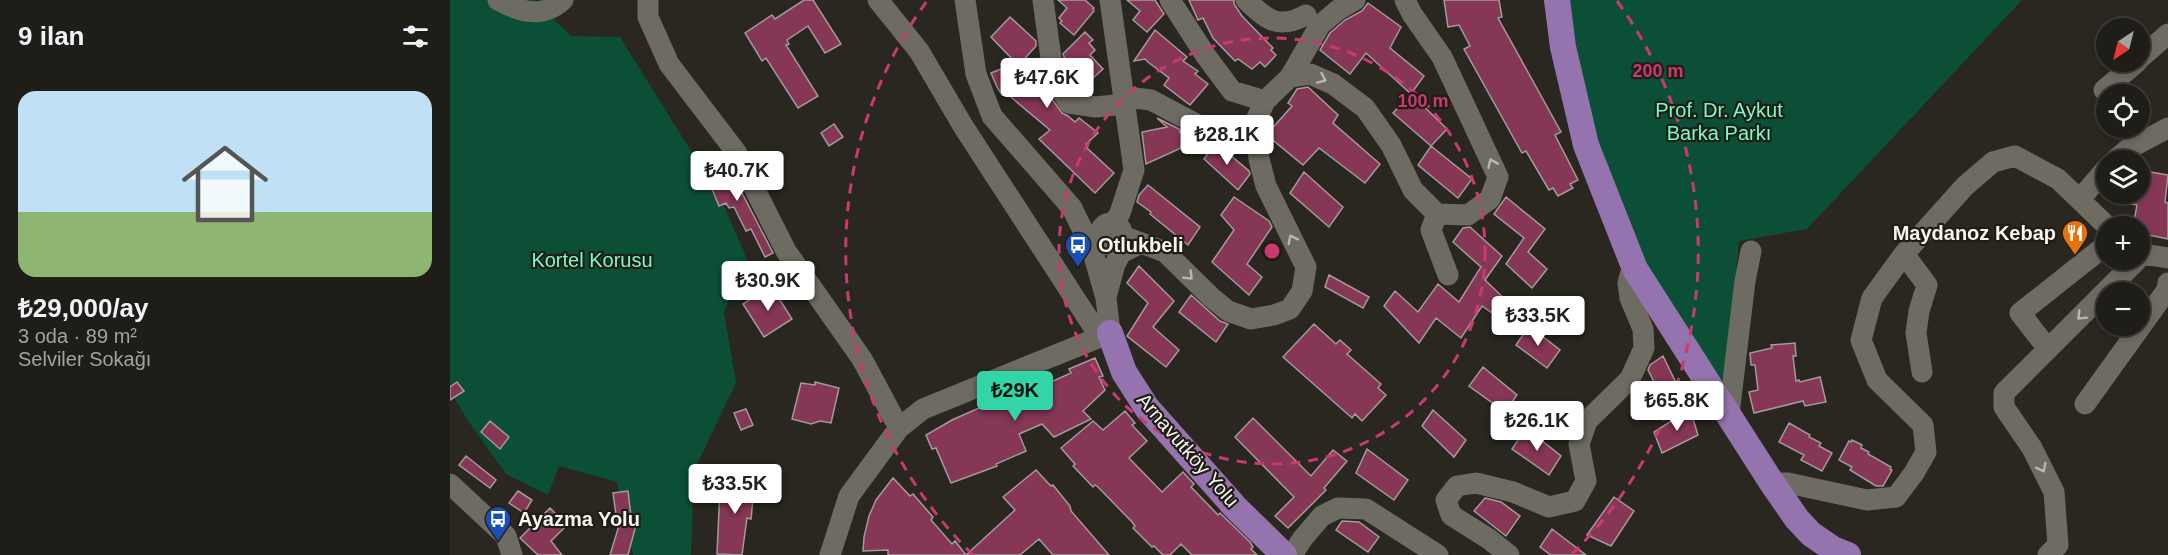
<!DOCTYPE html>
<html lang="tr">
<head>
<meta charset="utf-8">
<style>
	body { margin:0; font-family:Arial,sans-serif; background:#2c2a25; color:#f1f3f6; height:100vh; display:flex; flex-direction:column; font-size:22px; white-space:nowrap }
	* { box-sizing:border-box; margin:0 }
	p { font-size:20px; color:#a1a2a2 }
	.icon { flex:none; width:33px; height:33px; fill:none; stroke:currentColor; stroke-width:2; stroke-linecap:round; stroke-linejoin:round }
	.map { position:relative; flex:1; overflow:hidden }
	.side { display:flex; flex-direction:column; background:#1f1d18; width:450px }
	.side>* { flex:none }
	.needle { width:39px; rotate:215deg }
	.tools { position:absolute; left:1646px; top:18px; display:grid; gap:12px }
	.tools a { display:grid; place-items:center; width:54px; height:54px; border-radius:50%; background:#1f1d18; box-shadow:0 3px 9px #0003,0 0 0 2px #3c3b37; font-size:30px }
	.price { position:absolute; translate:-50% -51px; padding:0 14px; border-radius:6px; background:#fff; color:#222; font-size:20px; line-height:39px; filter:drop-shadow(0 2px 3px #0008) }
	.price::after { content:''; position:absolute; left:50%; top:36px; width:18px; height:14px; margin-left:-9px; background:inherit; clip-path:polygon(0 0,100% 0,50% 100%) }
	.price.current { background:#33d4a8; color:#111 }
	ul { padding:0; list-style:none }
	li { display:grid; align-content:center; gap:12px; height:318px; padding:0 18px }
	li span { display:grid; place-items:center; height:186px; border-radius:18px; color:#555 }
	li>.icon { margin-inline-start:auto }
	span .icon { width:108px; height:108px; fill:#fffc; stroke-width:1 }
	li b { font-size:26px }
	h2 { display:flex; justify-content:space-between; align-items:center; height:72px; padding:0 18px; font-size:26px }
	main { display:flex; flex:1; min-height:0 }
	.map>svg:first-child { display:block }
</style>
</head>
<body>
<main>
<section class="side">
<h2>9 ilan<svg class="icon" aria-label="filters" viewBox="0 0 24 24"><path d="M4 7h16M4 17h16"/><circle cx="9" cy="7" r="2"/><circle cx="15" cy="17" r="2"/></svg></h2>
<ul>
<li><span style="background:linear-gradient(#bfe0f5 65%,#8fb573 0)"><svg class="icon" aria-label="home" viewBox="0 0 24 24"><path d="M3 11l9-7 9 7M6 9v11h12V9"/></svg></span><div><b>₺29,000/ay</b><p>3 oda · 89 m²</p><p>Selviler Sokağı</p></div></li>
</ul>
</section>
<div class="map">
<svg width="1718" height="555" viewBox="0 0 1718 555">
	<rect width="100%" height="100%" fill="#292720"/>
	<path fill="#0c4f37" d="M 0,0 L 84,0 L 121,36 L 170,37 L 271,199 L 297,259 L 274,312 L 286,383 L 244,470 L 241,555 L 183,555 L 167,482 L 109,466 L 98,495 L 56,474 L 16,418 L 0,390 Z
		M 1118,0 L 1572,0 L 1357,229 L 1289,241 L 1276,376 L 1265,380 L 1187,248 L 1131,96 Z"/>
	<path fill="#863756" stroke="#a4999c" stroke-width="1.5" d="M 354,0 L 363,0 L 391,44 L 375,53 L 358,26 L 337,40 L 339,44 L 336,45 L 368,96 L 348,108 L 316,58 L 312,61 L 295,33 L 322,15 L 325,19 Z
		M 608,0 L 635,0 L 644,8 L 643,9 L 644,11 L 624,35 L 610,23 L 612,21 L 609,18 L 617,8 Z
		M 677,0 L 705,0 L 714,14 L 697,32 L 683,20 L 690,11 Z
		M 739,0 L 784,0 L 784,4 L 792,16 L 823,48 L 821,50 L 826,55 L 815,67 L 810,62 L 802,69 L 788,59 L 785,61 L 763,38 L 753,18 L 748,20 Z
		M 994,0 L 1049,0 L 1052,17 L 1048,18 L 1111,132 L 1105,135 L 1128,180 L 1120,184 L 1123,188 L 1108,196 L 1103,188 L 1099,190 L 1076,151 L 1072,153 L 1014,49 L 1020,46 L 1009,25 L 998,27 Z
		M 918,3 L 951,27 L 940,48 L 974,76 L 961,94 L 916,53 L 900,74 L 870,50 L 880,33 L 895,20 L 912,11 Z
		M 560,17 L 586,41 L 586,46 L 569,65 L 584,79 L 587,76 L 591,81 L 593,87 L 612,113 L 618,116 L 625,122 L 629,118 L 648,133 L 636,144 L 638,146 L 637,148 L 664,173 L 645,193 L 589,139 L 600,130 L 556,93 L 552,95 L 547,87 L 541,73 L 566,63 L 541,37 Z
		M 705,30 L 737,57 L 733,61 L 748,71 L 745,74 L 758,84 L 740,105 L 714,85 L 719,78 L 698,62 L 695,59 L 684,61 Z
		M 635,32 L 643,40 L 639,43 L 645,50 L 640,55 L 653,69 L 629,91 L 617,77 L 625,69 L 614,57 L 613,54 Z
		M 858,87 L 888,115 L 883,123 L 930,164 L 915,183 L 869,148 L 853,165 L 819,137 L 818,133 L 842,106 L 838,103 L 847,89 Z
		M 961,94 L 997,129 L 981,146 L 943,113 Z
		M 707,118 L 731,130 L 729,132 L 742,143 L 696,164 L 692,132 L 717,127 Z
		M 384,124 L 393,137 L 379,146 L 371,133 Z
		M 766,143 L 799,171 L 800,174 L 788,190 L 754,159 Z
		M 981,146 L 1022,179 L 1008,198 L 968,165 Z
		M 273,156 L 323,253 L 315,257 L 301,229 L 296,231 L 284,207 L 279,208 L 276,203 L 269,206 L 262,189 L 271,184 L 260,164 Z
		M 1689,170 L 1718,175 L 1715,202 L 1718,203 L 1718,239 L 1689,233 L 1689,226 L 1683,226 L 1687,205 L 1656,199 L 1657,194 L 1689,194 Z
		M 854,172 L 893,207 L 879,227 L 840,193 Z
		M 698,185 L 750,227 L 738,245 L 700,214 L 701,212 L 687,202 L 689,195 Z
		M 784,197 L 819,221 L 822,227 L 797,264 L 812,277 L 799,295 L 762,262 L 784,230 L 771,215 Z
		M 1056,197 L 1095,229 L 1078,252 L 1097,269 L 1082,288 L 1056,264 L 1074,238 L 1044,214 Z
		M 1020,227 L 1052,256 L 1035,280 L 1065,309 L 1055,322 L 1032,306 L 1011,338 L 986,318 L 969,343 L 934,306 L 945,291 L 968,312 L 988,284 L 1009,302 L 1031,267 L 1003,242 L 1013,228 Z
		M 689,266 L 724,301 L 703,327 L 729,350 L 716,367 L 677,336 L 698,303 L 677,283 Z
		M 879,275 L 919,297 L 913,308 L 875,287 Z
		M 321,286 L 342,319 L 314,337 L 293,304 Z
		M 741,295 L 770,321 L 778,324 L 766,342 L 729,312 Z
		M 864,324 L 886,344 L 890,340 L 901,350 L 897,354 L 931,384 L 928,388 L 936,395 L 912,421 L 905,414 L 902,418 L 833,357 Z
		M 1079,326 L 1110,350 L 1097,368 L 1066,345 Z
		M 1345,343 L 1346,356 L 1343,356 L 1346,381 L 1349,380 L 1350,382 L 1370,377 L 1376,402 L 1355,406 L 1353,401 L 1304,413 L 1299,392 L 1308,390 L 1305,365 L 1301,365 L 1300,353 L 1322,348 L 1321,345 Z
		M 1213,356 L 1231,393 L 1214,402 L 1198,370 L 1200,365 Z
		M 645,358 L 653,376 L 649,377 L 655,390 L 633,411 L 641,419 L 604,437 L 592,424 L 569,434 L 576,451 L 546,464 L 547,466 L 501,483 L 486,448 L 482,449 L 476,435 L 502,420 L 547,400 L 549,404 L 552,404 L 574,394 L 572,390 L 599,378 L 601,382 L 621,373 L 619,369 Z
		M 1033,367 L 1067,395 L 1055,412 L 1019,386 Z
		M 7,382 L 14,391 L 0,400 L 0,387 Z
		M 365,382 L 389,388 L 381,423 L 370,421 L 361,424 L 342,419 L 351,383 L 365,385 Z
		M 296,409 L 303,425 L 291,430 L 284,413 Z
		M 1240,409 L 1248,435 L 1212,453 L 1204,432 Z
		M 983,410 L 1016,440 L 1004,457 L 972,426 Z
		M 675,411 L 685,423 L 682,425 L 697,441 L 679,458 L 712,492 L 733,472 L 744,484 L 741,487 L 768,515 L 770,513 L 800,542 L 803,547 L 801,549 L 807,555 L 742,555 L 731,544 L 720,555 L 713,555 L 704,546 L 702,547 L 683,528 L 685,526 L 682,522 L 648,487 L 645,485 L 643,487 L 623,466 L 625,464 L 611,448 L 643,421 L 653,430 Z
		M 803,418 L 861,476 L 883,450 L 897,461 L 874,488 L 876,490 L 838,528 L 825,516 L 844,497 L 785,437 Z
		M 40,421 L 59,437 L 50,449 L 31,432 Z
		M 1339,423 L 1360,435 L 1359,437 L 1371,443 L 1369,446 L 1382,453 L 1372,471 L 1351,460 L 1354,455 L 1329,442 Z
		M 1076,428 L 1111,456 L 1099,475 L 1062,449 Z
		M 1402,440 L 1412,445 L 1411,448 L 1419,452 L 1418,454 L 1441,467 L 1440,469 L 1442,470 L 1433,486 L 1426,486 L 1400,470 L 1402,467 L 1389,460 L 1399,441 L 1401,442 Z
		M 917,449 L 958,480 L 944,500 L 906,473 Z
		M 16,456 L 46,480 L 40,488 L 9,465 Z
		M 304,470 L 305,477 L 301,519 L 297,518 L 292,555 L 267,554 L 270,488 L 294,489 L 289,474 Z
		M 586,470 L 598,483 L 601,486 L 603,485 L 620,506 L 621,511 L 659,555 L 603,555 L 589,539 L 570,555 L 438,555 L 438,550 L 413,551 L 414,537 L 419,516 L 426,500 L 443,478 L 460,496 L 463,494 L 483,517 L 481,520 L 502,544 L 505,541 L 516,555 L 565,510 L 553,497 Z
		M 68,491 L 82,500 L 74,513 L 59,503 Z
		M 178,491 L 182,524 L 186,525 L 178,555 L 160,555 L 168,529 L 163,493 Z
		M 1164,497 L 1184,511 L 1161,546 L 1137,535 Z
		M 1035,498 L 1051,502 L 1070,516 L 1056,536 L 1024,511 Z
		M 100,508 L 117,525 L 101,541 L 112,555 L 88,555 L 70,538 Z
		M 892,521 L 909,522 L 929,537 L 918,552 L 886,530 Z
		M 1102,529 L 1136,555 L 1101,555 L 1090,547 Z"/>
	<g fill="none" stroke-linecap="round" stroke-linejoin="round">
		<path stroke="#6e6b63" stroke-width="21" d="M 48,0 C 70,12 93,19 113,0
			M 198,0 L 198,17 L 219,64 L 286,152 L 336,251 L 412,359 L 449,428
			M 428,0 L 469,51 L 513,126 L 650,337
			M 515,0 L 526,74 L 542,116 L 622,208 L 642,249 L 656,298 L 660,333
			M 593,0 L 604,80 L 619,103 L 646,107 L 674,104 L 685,98 L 701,100 L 748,125 L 770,131 L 804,124
			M 660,0 L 684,170 L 670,213 L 664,223
			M 720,0 L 756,56 L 782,91 L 815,101
			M 796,0 C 817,20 828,30 856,15
			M 1689,59 L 1718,34
			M 840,77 L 870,25 L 888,10 L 905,0
			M 1654,90 L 1687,62
			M 1665,160 L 1678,149 L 1718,128
			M 1630,199 L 1656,169
			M 987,214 L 981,230 L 998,275
			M650 234a11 11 0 1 1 22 0a11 11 0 1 1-22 0Z
			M 673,236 L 715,252 L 761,297 L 778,311 L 801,319 L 824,315 L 840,309 L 852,291 L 856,267 L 816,186 L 809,159 L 804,124 L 815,101 L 840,77 L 860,74 L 883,84 L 915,108 L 941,145 L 963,190 L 987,214 L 1018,215 L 1040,199 L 1048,177 L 992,57 L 962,14 L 955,0
			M 1689,251 L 1693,254 L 1718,258
			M 1454,254 L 1477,285 L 1469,311 L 1466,333 L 1472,372
			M 656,297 L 665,264 L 671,253 L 689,244
			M 1598,349 L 1570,313 L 1656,245
			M 1635,404 L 1717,290 L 1718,283
			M 1279,414 L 1295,281 L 1301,251
			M 1322,483 L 1338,483 L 1417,500 L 1446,497 L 1464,473 L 1476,452 L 1473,425 L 1427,380 L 1411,340 L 1422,298 L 1454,254 L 1515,186 L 1543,162 L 1565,156 L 1608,179 L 1657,226
			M 0,484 L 56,536 L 62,555
			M 380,555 L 399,496 L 449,428 L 473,409 L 660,333
			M 842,555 L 853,538 L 872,516 L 888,508 L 916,509 L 988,555
			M 1059,555 L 1039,539 L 1001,515 L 996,500 L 1007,486 L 1026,483 L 1063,492 L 1099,507 L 1125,501 L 1136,481 L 1129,444 L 1137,421 L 1180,379 L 1194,348 L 1193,329 L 1180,298 L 1178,283 L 1180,275 L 1185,269
			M 1598,555 L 1608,545 L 1604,492 L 1582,448 L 1554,407 L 1554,393 L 1687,260"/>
		<path stroke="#9573ae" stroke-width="26" d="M 1107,0 L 1113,47 L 1136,145 L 1185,269 L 1322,483 L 1347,519 L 1361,534 L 1383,549 L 1398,555
			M 660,333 L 674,372 L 697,408 L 785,507 L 834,555"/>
	</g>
	<defs><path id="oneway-chevron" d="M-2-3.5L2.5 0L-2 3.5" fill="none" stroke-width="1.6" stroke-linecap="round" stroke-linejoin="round" transform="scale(1.5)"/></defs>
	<g stroke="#b9b7b1">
		<use href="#oneway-chevron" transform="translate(872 79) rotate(24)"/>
		<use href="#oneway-chevron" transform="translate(1042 163) rotate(-114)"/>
		<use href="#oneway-chevron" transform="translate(842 239) rotate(-117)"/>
		<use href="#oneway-chevron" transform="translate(739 276) rotate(45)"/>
		<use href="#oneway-chevron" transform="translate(1631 316) rotate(135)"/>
		<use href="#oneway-chevron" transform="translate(1592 468) rotate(63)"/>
	</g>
	<g fill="none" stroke="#ca3971" stroke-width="3" stroke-dasharray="10 8">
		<circle cx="822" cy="251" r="213"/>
		<path d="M523 555A426 426 0 0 1 477 1M1167 1A426 426 0 0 1 1121 555"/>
	</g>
	<defs>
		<g id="restaurant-pin" transform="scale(1.35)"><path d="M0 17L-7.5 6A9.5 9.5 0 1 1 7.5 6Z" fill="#e8710a" stroke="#201d16"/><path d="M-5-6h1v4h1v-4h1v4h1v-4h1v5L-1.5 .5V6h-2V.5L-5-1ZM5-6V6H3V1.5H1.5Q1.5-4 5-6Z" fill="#fff"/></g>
		<g id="bus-pin" transform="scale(1.35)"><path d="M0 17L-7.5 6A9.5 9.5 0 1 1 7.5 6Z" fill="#1a4fb4" stroke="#201d16"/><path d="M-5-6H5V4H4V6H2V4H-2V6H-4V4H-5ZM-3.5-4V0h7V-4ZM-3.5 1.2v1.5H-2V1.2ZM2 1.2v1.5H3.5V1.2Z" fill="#fff"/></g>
	</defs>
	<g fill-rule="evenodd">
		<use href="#restaurant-pin" x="1625" y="233"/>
		<use href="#bus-pin" x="628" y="245"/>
		<use href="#bus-pin" x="48" y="519"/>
	</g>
	<g text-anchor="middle" stroke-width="4.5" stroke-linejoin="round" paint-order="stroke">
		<g font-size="20" fill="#78fdc5" stroke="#201d16">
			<text x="1269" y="117">Prof. Dr. Aykut<tspan x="1269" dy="23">Barka Parkı</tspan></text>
			<text x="142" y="267">Kortel Korusu</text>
		</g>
		<g font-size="20" font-weight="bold" fill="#f7f5f0" stroke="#201d16" text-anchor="start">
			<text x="1606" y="240" text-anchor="end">Maydanoz Kebap</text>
			<text x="648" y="252">Otlukbeli</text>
			<text x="68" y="526">Ayazma Yolu</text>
		</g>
		<g font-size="20" fill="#f7f5f0" stroke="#201d16">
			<text transform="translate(738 450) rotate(49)" y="7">Arnavutköy Yolu</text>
		</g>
	</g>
	<circle cx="822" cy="251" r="9" fill="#ca3971" stroke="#201d16" stroke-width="3"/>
	<g font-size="18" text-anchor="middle" font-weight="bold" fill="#ca3971" stroke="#201d16" stroke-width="4.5" stroke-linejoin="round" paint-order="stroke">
		<text x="1208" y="77">200 m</text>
		<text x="973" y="107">100 m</text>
	</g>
</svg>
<div class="tools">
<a><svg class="needle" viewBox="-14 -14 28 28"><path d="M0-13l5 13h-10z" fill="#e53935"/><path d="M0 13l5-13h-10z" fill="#a1a2a2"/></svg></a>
<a><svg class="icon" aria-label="locate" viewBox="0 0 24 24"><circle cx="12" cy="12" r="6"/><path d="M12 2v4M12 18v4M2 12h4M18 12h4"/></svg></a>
<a><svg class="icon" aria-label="layers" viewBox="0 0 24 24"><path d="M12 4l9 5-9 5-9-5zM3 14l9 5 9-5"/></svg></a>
<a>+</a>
<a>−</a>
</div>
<b class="price" style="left:597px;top:109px">₺47.6K</b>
<b class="price" style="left:777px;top:166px">₺28.1K</b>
<b class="price" style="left:287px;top:202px">₺40.7K</b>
<b class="price" style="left:318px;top:312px">₺30.9K</b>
<b class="price" style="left:1088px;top:347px">₺33.5K</b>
<b class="price current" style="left:565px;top:422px">₺29K</b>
<b class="price" style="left:1227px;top:432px">₺65.8K</b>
<b class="price" style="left:1087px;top:452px">₺26.1K</b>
<b class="price" style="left:285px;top:515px">₺33.5K</b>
</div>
</main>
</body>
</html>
